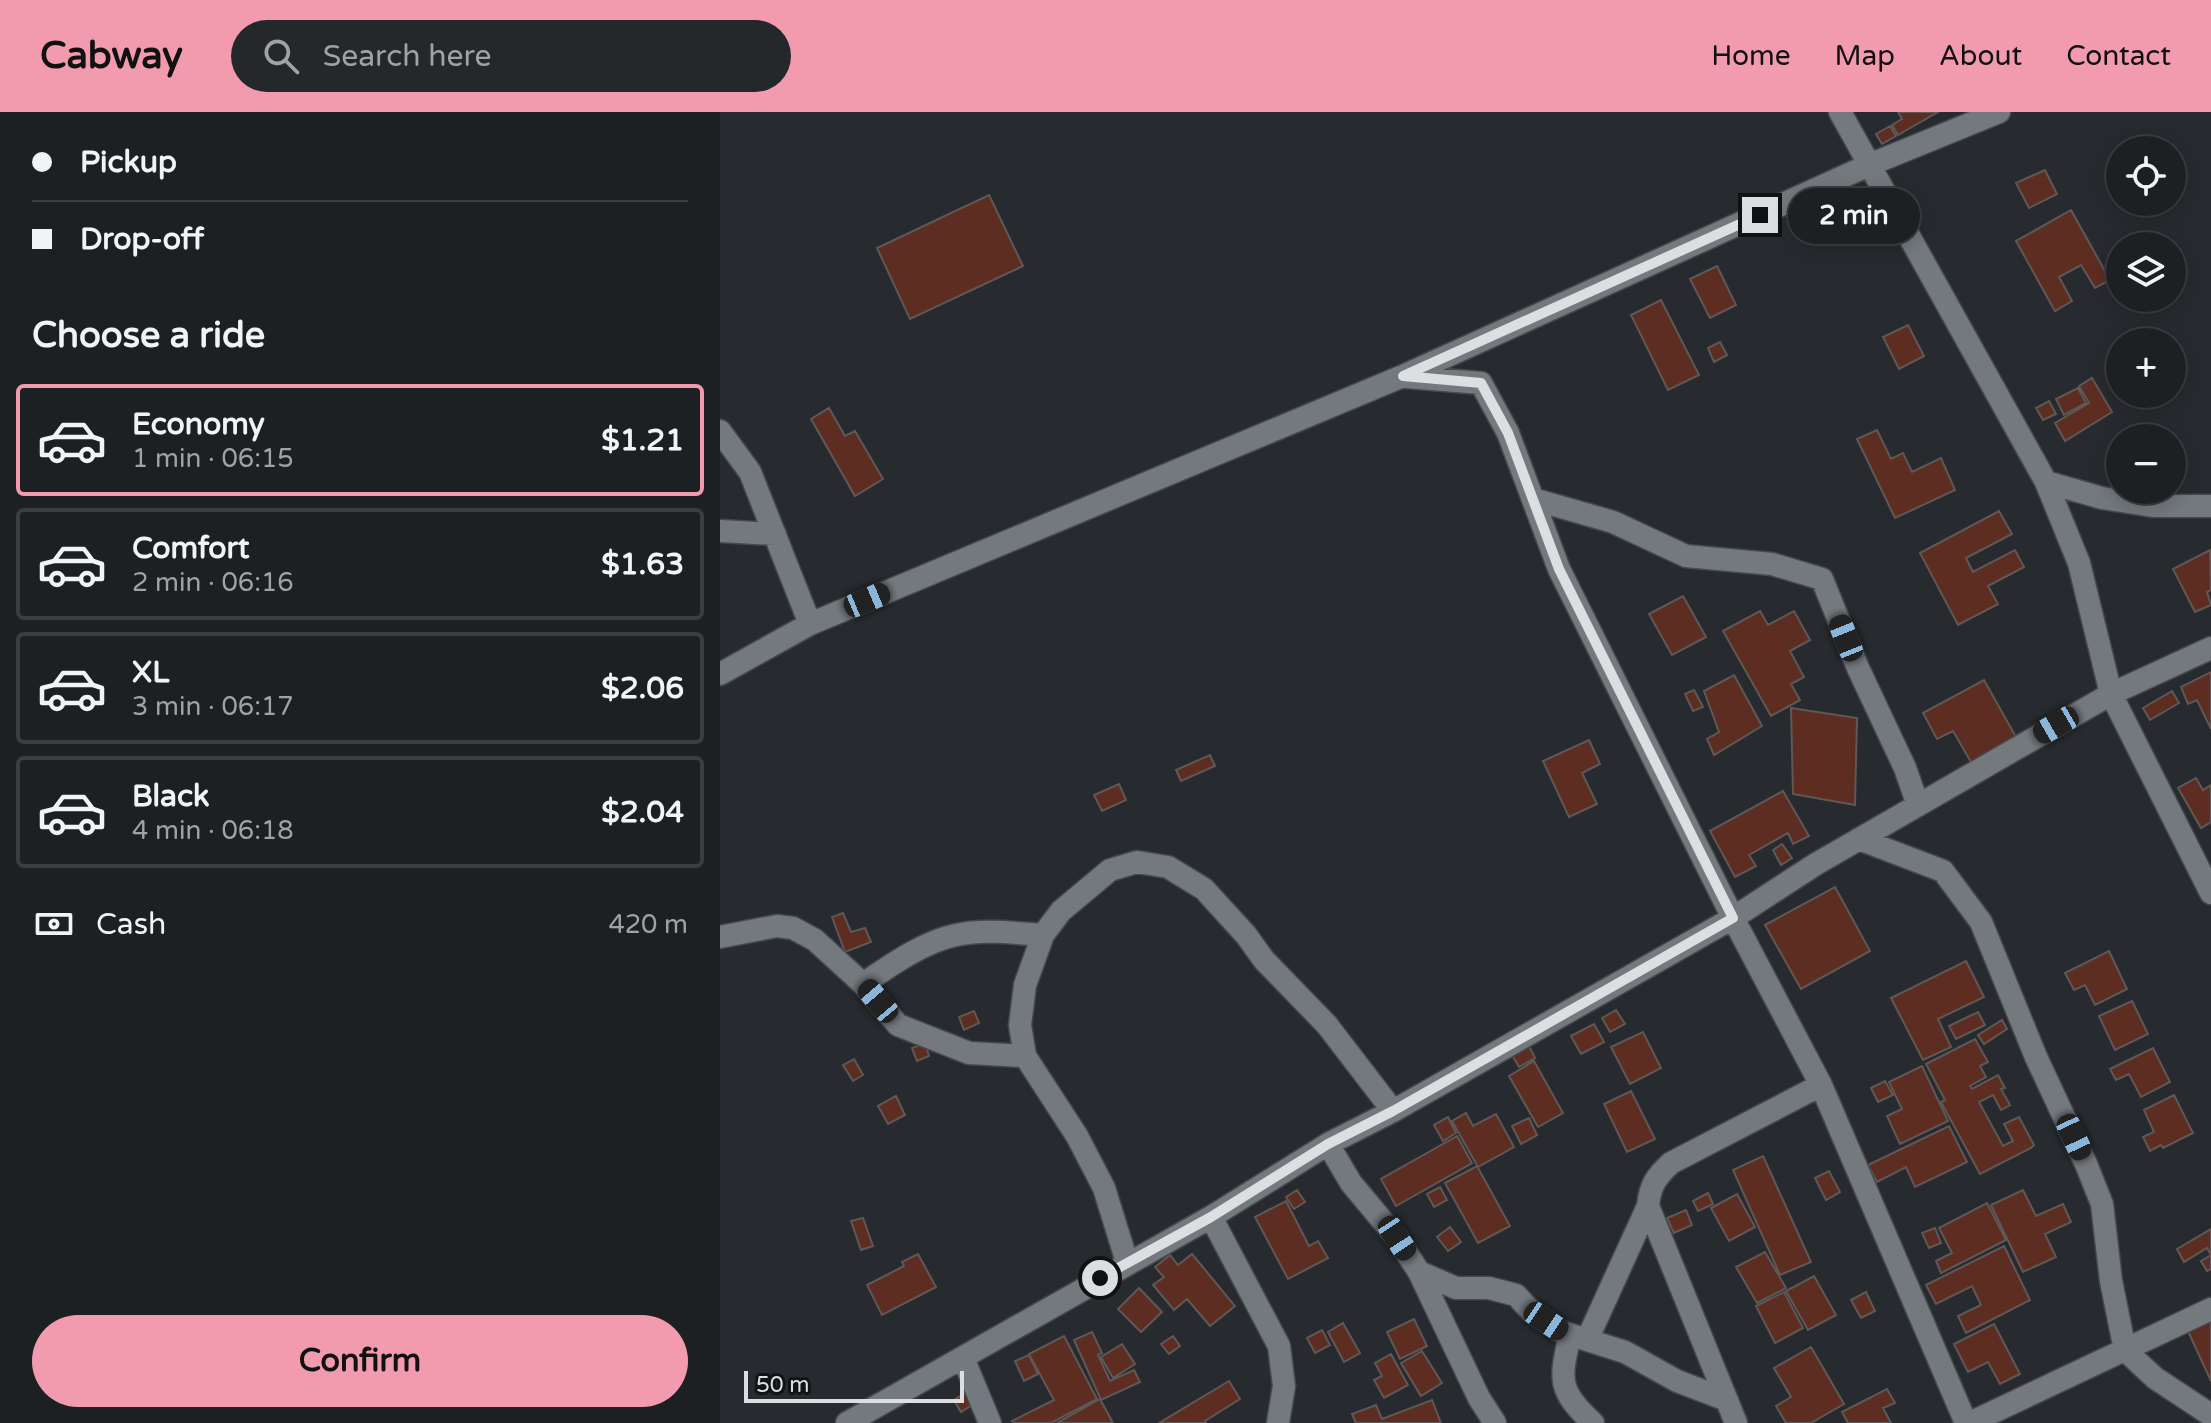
<!DOCTYPE html>
<html lang="en">
<head>
<meta charset="utf-8">
<style>
  body { margin:0; font-family:"Varela Round",sans-serif; background:#25282b; color:#f1f3f6; height:100vh; display:flex; flex-direction:column; font-size:30px; white-space:nowrap }
  * { box-sizing:border-box; margin:0 }
  p { font-size:26px; color:#a0a3a6 }
  .icon { flex:none; width:44px; height:44px; fill:none; stroke:currentColor; stroke-width:2; stroke-linecap:round; stroke-linejoin:round }
  .map { position:relative; flex:1; overflow:hidden }
  .panel { display:flex; flex-direction:column; background:#1d2023; width:720px }
  .panel>* { flex:none }
  .hud { display:grid; align-content:center; height:176px; padding:0 32px; background:#1d2023 }
  .tools { position:absolute; left:1386px; top:24px; display:grid; gap:16px }
  .tools a { display:grid; place-items:center; width:80px; height:80px; border-radius:50%; background:#1d2023; box-shadow:0 4px 20px #0003,0 0 0 2px #3b3e41; font-size:40px }
  .scale { position:absolute; left:24px; bottom:20px; width:220px; box-sizing:border-box; padding-left:8px; border:4px solid #dcdfe1; border-top:0; font-size:22px; line-height:28px; white-space:nowrap; color:#dcdfe1; -webkit-text-stroke:6px #121315; paint-order:stroke }
  .end { position:absolute; width:36px; height:36px; margin:-18px; border:10px solid #dcdfe1; background:#111; box-shadow:0 0 0 4px #111 }
  .from { border-radius:50% }
  .bubble { position:absolute; height:56px; border-radius:28px; background:#1d2023; box-shadow:0 4px 20px #0003,0 0 0 2px #3b3e41; font-size:26px; font-weight:800; line-height:56px; text-align:center }
  .car { position:absolute; width:24px; height:48px; margin:-24px -12px; border-radius:10px; box-shadow:0 0 6px 2px #0007; background:linear-gradient(#222 24%,#8ab4d8 0 40%,#222 0 76%,#8ab4d8 0 86%,#222 0) }
  .hud b { display:flex; align-items:center; gap:28px; height:76px; font-size:30px }
  .hud b+b { border-top:2px solid #3b3e41 }
  .hud i { width:20px; height:20px; background:#f1f3f6 }
  ul { padding:0; list-style:none }
  li { display:flex; align-items:center; gap:24px; height:112px; margin:0 16px 12px; padding:0 16px; border:4px solid #3b3e41; border-radius:8px }
  li div { flex:1 }
  li b { display:block; font-size:30px }
  li em { font-style:normal; font-weight:800 }
  li.selected { border-color:#f29aae }
  li>.icon { width:72px; height:72px; stroke-width:1.5 }
  h2 { padding:0 32px; font-size:36px; line-height:96px }
  .pay { display:flex; align-items:center; gap:20px; height:88px; padding:0 32px; font-size:30px }
  .pay p { margin-inline-start:auto }
  .primary-button { display:flex; gap:16px; margin-top:auto; padding:16px 32px }
  .primary-button a { flex:1; height:92px; border-radius:48px; background:#f29aae; color:#111; font-size:32px; font-weight:800; line-height:92px; text-align:center }
  header { display:flex; align-items:center; gap:48px; box-sizing:border-box; height:112px; padding:0 40px; background:#f29aae; color:#111 }
  header strong { font-size:38px }
  nav { display:flex; gap:44px; margin-inline-start:auto; font-size:28px }
  .search { width:560px; height:72px; background:#25282b; display:flex; align-items:center; gap:20px; box-sizing:border-box; padding:0 28px; border-radius:44px; color:#a0a3a6; font-size:30px }
  main { display:flex; flex:1; min-height:0 }
  .map>svg:first-child { display:block }
</style>
</head>
<body>
<header>
<strong>Cabway</strong>
<div class="search"><svg class="icon" aria-label="search" viewBox="0 0 24 24"><circle cx="10" cy="10" r="6"/><path d="M15 15l6 6"/></svg>Search here</div>
<nav><a>Home</a><a>Map</a><a>About</a><a>Contact</a></nav>
</header>
<main>
<section class="panel">
<div class="hud">
<b><i class="from"></i>Pickup</b>
<b><i></i>Drop-off</b>
</div>
<h2>Choose a ride</h2>
<ul>
<li class="selected"><svg class="icon" aria-label="car" viewBox="0 0 24 24"><path d="M5 17H2v-5l4-1 3-4h7l3 4 3 1v5h-3M9 17h6M6 11h13"/><circle cx="7" cy="17" r="2"/><circle cx="17" cy="17" r="2"/></svg><div><b>Economy</b><p>1 min · 06:15</p></div><em>$1.21</em></li>
<li><svg class="icon" aria-label="car" viewBox="0 0 24 24"><path d="M5 17H2v-5l4-1 3-4h7l3 4 3 1v5h-3M9 17h6M6 11h13"/><circle cx="7" cy="17" r="2"/><circle cx="17" cy="17" r="2"/></svg><div><b>Comfort</b><p>2 min · 06:16</p></div><em>$1.63</em></li>
<li><svg class="icon" aria-label="car" viewBox="0 0 24 24"><path d="M5 17H2v-5l4-1 3-4h7l3 4 3 1v5h-3M9 17h6M6 11h13"/><circle cx="7" cy="17" r="2"/><circle cx="17" cy="17" r="2"/></svg><div><b>XL</b><p>3 min · 06:17</p></div><em>$2.06</em></li>
<li><svg class="icon" aria-label="car" viewBox="0 0 24 24"><path d="M5 17H2v-5l4-1 3-4h7l3 4 3 1v5h-3M9 17h6M6 11h13"/><circle cx="7" cy="17" r="2"/><circle cx="17" cy="17" r="2"/></svg><div><b>Black</b><p>4 min · 06:18</p></div><em>$2.04</em></li>
</ul>
<div class="pay"><svg class="icon" aria-label="cash" viewBox="0 0 24 24"><path d="M3 7h18v10H3z"/><circle cx="12" cy="12" r="2"/></svg>Cash<p>420 m</p></div>
<div class="primary-button"><a>Confirm</a></div>
</section>
<div class="map">
<svg width="1491" height="1311" viewBox="0 0 1491 1311">
  <rect width="100%" height="100%" fill="#272b2f"/>
  <!-- building -->
  <path fill="#5e2d21" stroke="#5f5856" stroke-width="2" d="M1178 0H1218L1178 23 1172 13 1182 7Z
    M1170 14 1176 24 1162 32 1156 22Z
    M1325 58 1337 82 1309 96 1296 71Z
    M269 83 303 154 190 207 157 136Z
    M1351 98 1390 168 1375 176 1361 153 1339 165 1352 189 1335 199 1296 129Z
    M997 154 1016 193 990 206 970 167Z
    M941 188 979 263 948 278 911 203Z
    M1188 213 1204 244 1179 257 1163 225Z
    M1000 230 1007 243 994 250 988 236Z
    M1372 266 1392 300 1345 329 1335 311 1369 291 1359 274Z
    M1358 276 1366 291 1344 303 1336 287Z
    M1329 289 1336 302 1323 308 1316 296Z
    M109 296 125 324 135 319 163 367 135 384 91 307Z
    M1157 318 1171 347 1183 341 1192 360 1221 346 1235 378 1175 406 1137 327Z
    M1279 399 1292 422 1246 446 1253 460 1295 438 1304 455 1268 474 1278 492 1238 513 1200 441Z
    M1490 438 1491 478 1487 480 1491 493 1475 500 1453 457Z
    M963 484 986 525 952 543 929 502Z
    M1040 499 1048 513 1074 499 1090 528 1070 539 1084 565 1071 572 1080 588 1051 604 1003 519Z
    M1491 560V617L1477 588 1468 592 1461 575Z
    M1014 563 1042 614 994 643 987 627 999 620 984 579Z
    M1264 568 1296 625 1251 650 1233 619 1217 627 1203 601Z
    M974 578 983 595 973 599 965 582Z
    M1452 579 1459 591 1430 608 1423 596Z
    M1071 596 1137 606 1135 693 1073 682Z
    M869 628 880 652 862 661 877 692 849 705 823 649Z
    M490 643 495 654 461 669 456 658Z
    M1476 666 1483 678 1491 673V710L1481 716 1458 676Z
    M399 672 406 688 382 699 374 683Z
    M1063 679 1089 724 1073 732 1068 721 1029 743 1036 754 1015 765 990 719Z
    M1062 732 1072 746 1061 753 1053 738Z
    M1115 775 1150 839 1081 877 1045 813Z
    M123 801 131 820 145 816 151 830 125 840 112 805Z
    M1389 839 1407 877 1375 893 1365 873 1354 878 1345 861Z
    M1246 849 1264 885 1218 907 1231 935 1203 948 1171 886Z
    M1412 889 1428 922 1395 938 1379 904Z
    M896 898 905 912 890 920 882 906Z
    M254 899 259 911 244 918 239 905Z
    M1258 900 1265 913 1236 927 1229 914Z
    M1282 908 1287 917 1264 932 1258 923Z
    M874 912 884 930 861 942 851 924Z
    M923 920 941 956 910 972 891 935Z
    M1255 927 1268 950 1260 954 1266 965 1250 974 1252 977 1278 963 1285 976 1281 977 1290 993 1281 998 1273 983 1259 990 1283 1034 1293 1029 1284 1012 1299 1005 1314 1033 1311 1036 1260 1062 1221 990 1225 988 1206 952Z
    M205 931 209 944 197 949 192 936Z
    M809 934 815 946 799 955 792 943Z
    M1433 936 1450 970 1421 985 1409 962 1396 968 1390 957Z
    M134 947 143 963 133 969 123 953Z
    M814 949 843 1001 818 1015 789 964Z
    M1202 954 1228 1009 1180 1032 1167 1004 1182 997 1169 970Z
    M1165 969 1173 983 1158 990 1151 976Z
    M911 979 935 1027 907 1040 884 992Z
    M1454 983 1473 1021 1443 1036 1441 1033 1430 1039 1423 1025 1434 1020 1424 998Z
    M176 984 185 1003 168 1012 158 994Z
    M746 1001 753 1014 776 1002 794 1035 758 1055 732 1009Z
    M728 1005 736 1021 723 1029 714 1013Z
    M809 1006 817 1023 801 1032 792 1014Z
    M1229 1014 1247 1050 1195 1075 1186 1055 1157 1070 1148 1053Z
    M737 1024 752 1051 676 1094 661 1067Z
    M1043 1044 1091 1150 1060 1163 1013 1058Z
    M757 1054 790 1114 758 1131 725 1071Z
    M1109 1059 1120 1080 1106 1088 1095 1066Z
    M720 1075 727 1088 714 1095 707 1082Z
    M577 1078 585 1090 574 1097 566 1085Z
    M1303 1078 1316 1104 1343 1092 1351 1110 1325 1122 1336 1145 1303 1160 1271 1093Z
    M988 1081 993 1092 978 1099 973 1089Z
    M1017 1082 1035 1115 1009 1129 991 1096Z
    M566 1089 589 1134 598 1129 608 1146 568 1167 535 1105Z
    M1267 1091 1286 1128 1221 1161 1216 1149 1232 1141 1219 1116Z
    M966 1098 972 1113 954 1121 947 1106Z
    M143 1106 153 1134 141 1138 131 1109Z
    M730 1115 741 1130 728 1139 717 1125Z
    M1215 1116 1221 1131 1209 1136 1202 1121Z
    M1491 1117V1157L1487 1159 1481 1149 1491 1143 1487 1136 1464 1150 1457 1137Z
    M1284 1134 1310 1188 1246 1221 1238 1204 1261 1193 1252 1174 1216 1192 1206 1173Z
    M1045 1140 1066 1176 1037 1191 1016 1155Z
    M198 1142 216 1175 162 1203 147 1173 184 1154 182 1150Z
    M472 1142 515 1194 490 1214 467 1187 454 1198 433 1173 444 1165 435 1155 450 1143 458 1153Z
    M1094 1164 1116 1203 1088 1218 1066 1179Z
    M419 1176 442 1200 421 1220 398 1197Z
    M1064 1180 1083 1216 1055 1231 1036 1194Z
    M1146 1180 1155 1199 1141 1206 1131 1188Z
    M1491 1206V1269L1467 1217Z
    M694 1207 707 1234 680 1247 667 1220Z
    M623 1211 640 1241 624 1250 608 1220Z
    M1274 1212 1300 1262 1280 1272 1268 1250 1248 1260 1234 1232Z
    M602 1218 610 1233 595 1241 587 1226Z
    M372 1220 382 1241 378 1243 390 1269 414 1258 420 1270 381 1288 354 1228Z
    M344 1224 377 1287 331 1311H293L292 1309 334 1288 309 1242Z
    M453 1224 460 1234 449 1242 441 1232Z
    M402 1232 415 1252 393 1266 381 1245Z
    M1091 1235 1124 1292 1091 1311H1066L1056 1294 1071 1285 1054 1256Z
    M702 1239 722 1271 701 1284 681 1251Z
    M671 1242 688 1273 664 1286 654 1268 662 1264 655 1251Z
    M309 1243 318 1262 304 1269 295 1249Z
    M509 1269 520 1287 485 1309 486 1311H439Z
    M1167 1277 1175 1291 1163 1296 1171 1311H1128L1122 1300Z
    M245 1281 252 1293 241 1300 234 1288Z
    M380 1287 393 1311H337Z
    M712 1288 721 1311H636L632 1302 656 1293 662 1307Z"/>
  <g fill="none" stroke-linecap="round" stroke-linejoin="round">
    <!-- minor casing -->
    <g stroke="#45494c" stroke-width="25">
      <path id="minor" d="M1120 0 1326 370 1359 451 1391 582 1491 781
        M687 265 761 271 788 321 839 457 1013 806 1096 752 1391 582 1491 536
        M0 319 30 360 90 512
        M1326 370 1382 386 1433 394H1491
        M813 387 893 410 966 444 1052 452 1102 467 1138 556 1185 656 1198 693
        M0 419 55 422
        M0 562 90 512 683 264 1149 53 1279 0
        M1139 727 1223 759 1261 810 1316 945 1366 1052 1382 1092 1391 1169 1405 1238 1435 1266 1491 1303
        M0 825 57 814 73 816 95 828 143 872 178 913 249 941 305 944
        M143 872C171 853 203 830 236 823 264 817 295 821 323 823
        M608 1032 631 1071 677 1126 699 1160 736 1176H769L796 1183 811 1199 842 1220 905 1240 957 1269 1007 1288
        M928 1094 1016 1311
        M491 1105 559 1234 564 1274 558 1311
        M407 1150 384 1076 357 1024 305 944 300 913 305 873 323 823 341 799 390 758 417 750 448 755 484 777 526 823 544 848 607 913 673 999
        M699 1160 759 1286 775 1311
        M850 1223C840 1267 837 1278 873 1311
        M867 1228 928 1094C930 1073 936 1065 951 1051L1101 973
        M243 1246 270 1311
        M127 1311 491 1105 608 1032 673 999 1013 806 1101 973 1246 1311
        M1250 1311 1491 1197"/>
    </g>
    <!-- minor -->
    <use href="#minor" stroke="#74797e" stroke-width="22"/>
  </g>
  <g fill="none" stroke-linecap="round" stroke-linejoin="round">
    <!-- route -->
    <path stroke="#dcdfe1" stroke-width="10" d="M380 1166 491 1105 608 1032 673 999 1013 806 839 457 788 321 761 271 683 264 1040 103"/>
  </g>
</svg>
<div class="tools">
<a><svg class="icon" aria-label="locate" viewBox="0 0 24 24"><circle cx="12" cy="12" r="6"/><path d="M12 2v4M12 18v4M2 12h4M18 12h4"/></svg></a>
<a><svg class="icon" aria-label="layers" viewBox="0 0 24 24"><path d="M12 4l9 5-9 5-9-5zM3 14l9 5 9-5"/></svg></a>
<a>+</a>
<a>−</a>
</div>
<div class="scale">50 m</div>
<i class="end from" style="left:380px;top:1166px"></i>
<i class="end" style="left:1040px;top:103px"></i>
<div class="bubble" style="left:1068px;top:76px;width:132px">2 min</div>
<i class="car" style="left:147px;top:488px;rotate:67deg"></i>
<i class="car" style="left:1126px;top:526px;rotate:338deg"></i>
<i class="car" style="left:1336px;top:613px;rotate:240deg"></i>
<i class="car" style="left:158px;top:889px;rotate:320deg"></i>
<i class="car" style="left:1354px;top:1025px;rotate:155deg"></i>
<i class="car" style="left:677px;top:1126px;rotate:147deg"></i>
<i class="car" style="left:826px;top:1209px;rotate:124deg"></i>
</div>
</main>
</body>
</html>
